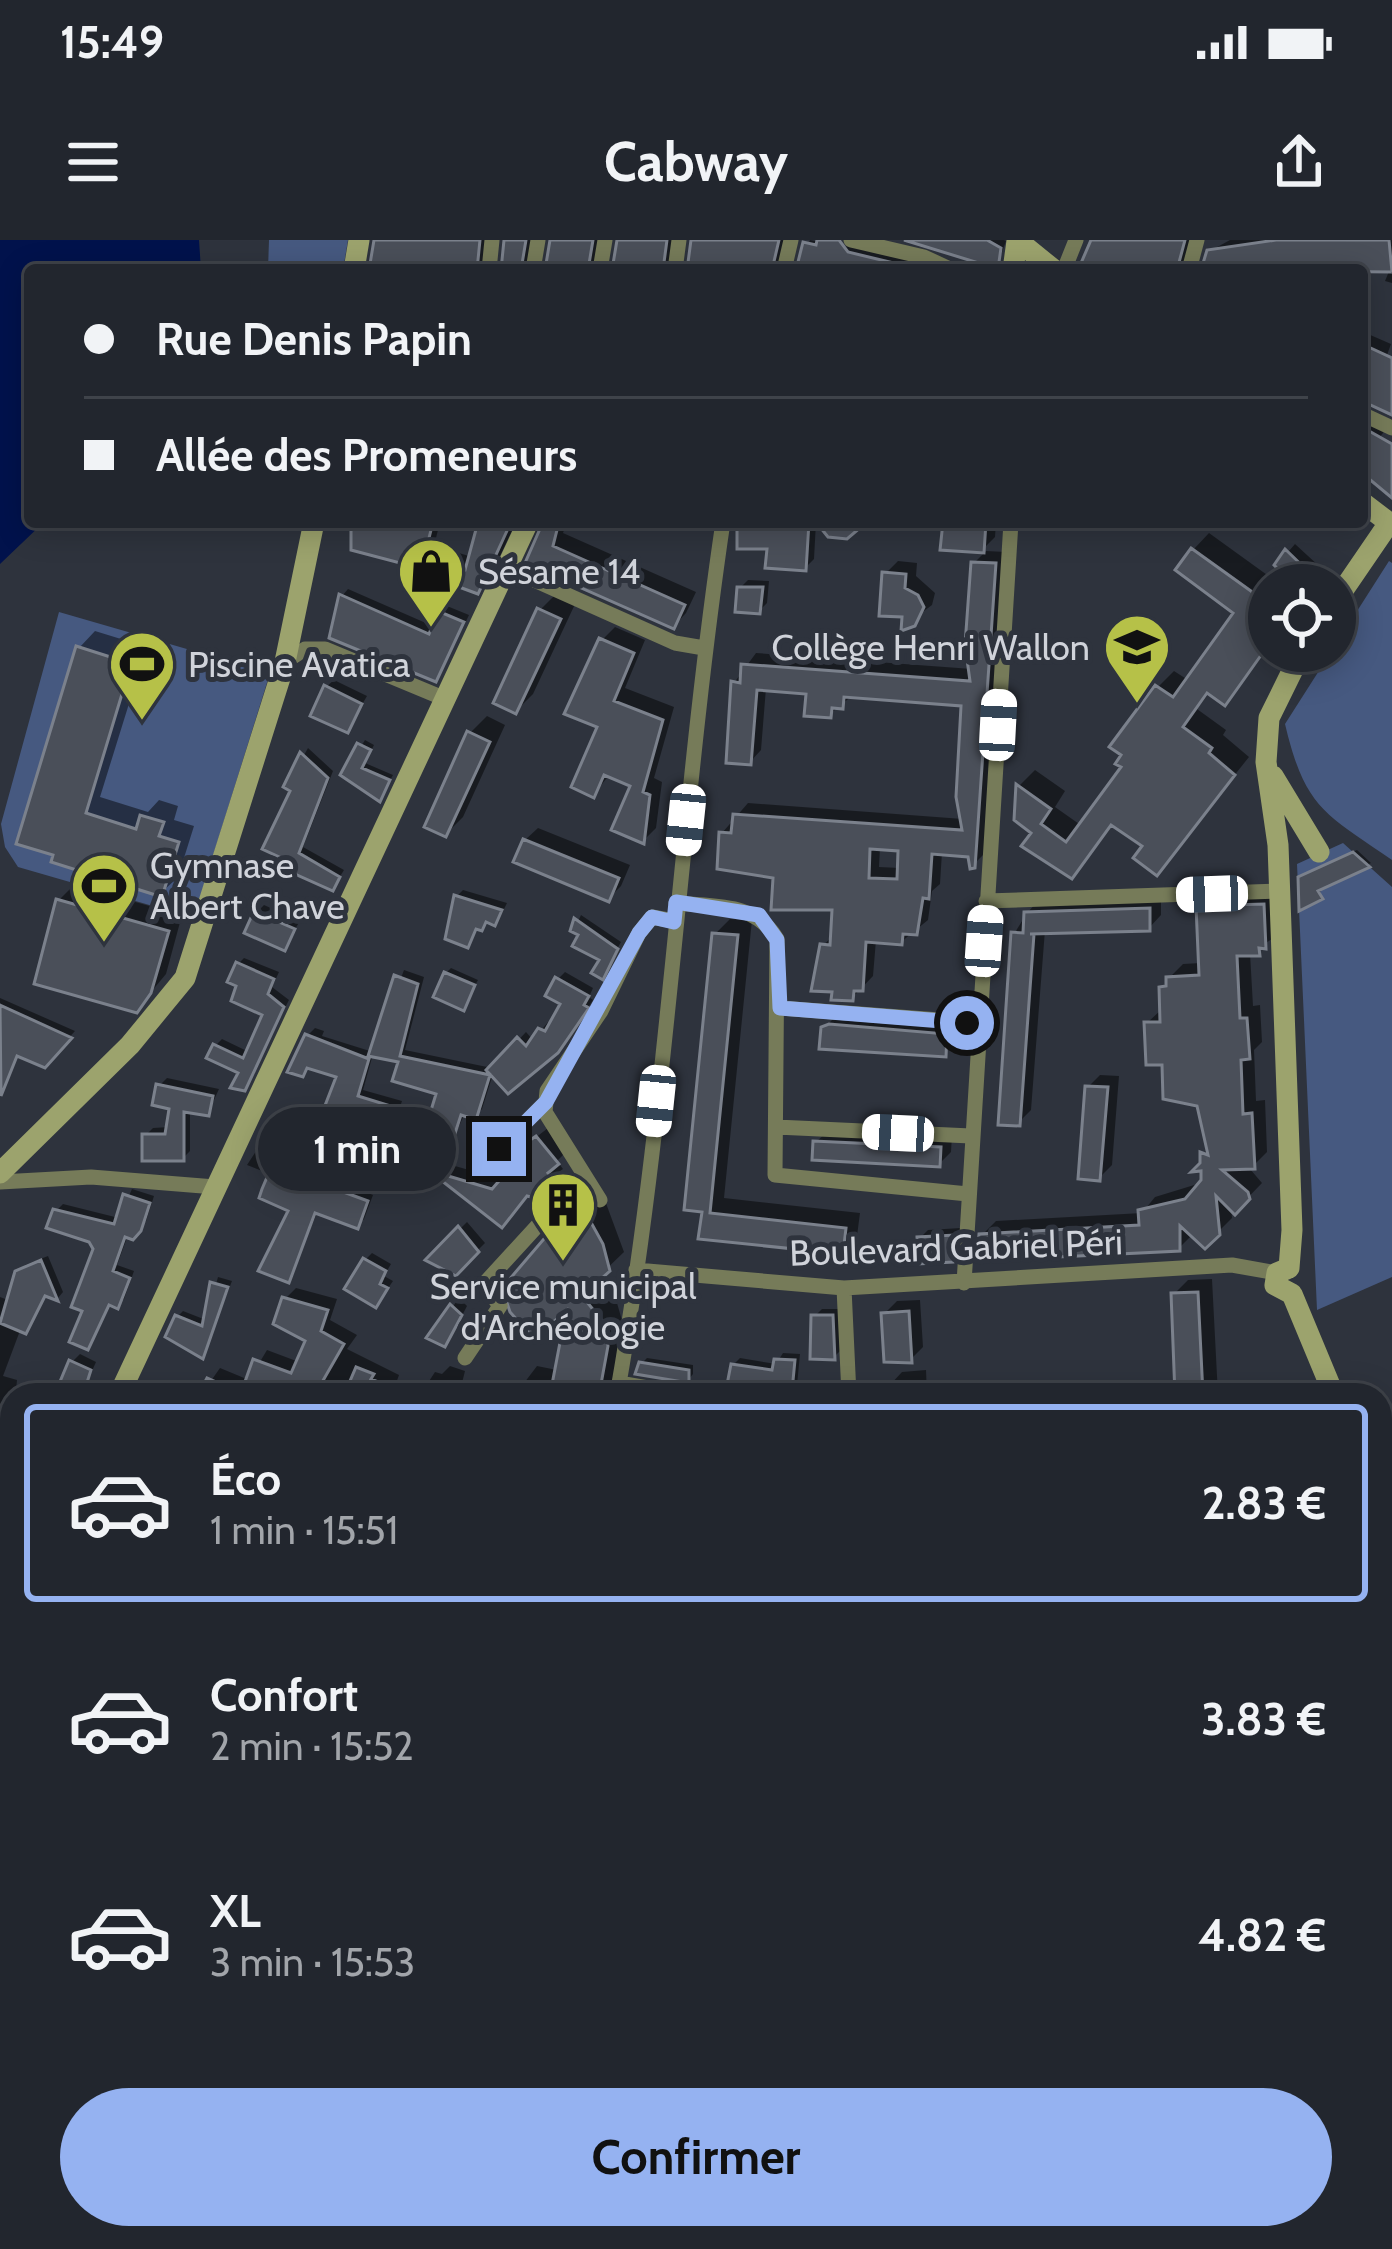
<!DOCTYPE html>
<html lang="fr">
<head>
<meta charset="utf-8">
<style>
  body { margin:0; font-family:Cabin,sans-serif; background:#2e323a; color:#f1f3f6; height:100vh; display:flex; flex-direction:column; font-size:45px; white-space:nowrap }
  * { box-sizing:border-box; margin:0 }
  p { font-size:39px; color:#a2a5aa }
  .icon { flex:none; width:66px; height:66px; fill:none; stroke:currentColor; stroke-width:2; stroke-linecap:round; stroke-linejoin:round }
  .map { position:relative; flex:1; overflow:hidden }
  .side { position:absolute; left:0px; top:1143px; width:1392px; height:867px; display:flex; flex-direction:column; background:#22262e; border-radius:36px 36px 0 0; box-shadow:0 6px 30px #0003,0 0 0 3px #3f434a }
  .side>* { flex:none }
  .banner { position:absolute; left:24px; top:24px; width:1344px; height:264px; border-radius:12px; box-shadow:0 6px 30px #0003,0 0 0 3px #3f434a; display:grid; align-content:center; height:264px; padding:0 60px; background:#22262e }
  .tools { position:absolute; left:1248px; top:324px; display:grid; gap:24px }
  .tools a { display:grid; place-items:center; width:108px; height:108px; border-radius:50%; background:#22262e; box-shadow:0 6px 30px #0003,0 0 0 3px #3f434a; font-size:60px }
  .end { position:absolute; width:54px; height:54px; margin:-27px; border:15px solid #95b2f1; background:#111; box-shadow:0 0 0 6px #111 }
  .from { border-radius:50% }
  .bubble { position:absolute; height:84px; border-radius:42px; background:#22262e; box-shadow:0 6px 30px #0003,0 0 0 3px #3f434a; font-size:39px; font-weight:700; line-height:84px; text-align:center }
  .car { position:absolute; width:36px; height:72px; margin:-36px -18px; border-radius:15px; box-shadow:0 0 9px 3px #0007; background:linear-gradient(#fff 24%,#345 0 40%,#fff 0 76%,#345 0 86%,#fff 0) }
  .banner b { display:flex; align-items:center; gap:42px; height:114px; font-size:45px }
  .banner b+b { border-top:3px solid #3f434a }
  .banner i { width:30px; height:30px; background:#f1f3f6 }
  ul { padding:21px 0 0; list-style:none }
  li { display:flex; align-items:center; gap:36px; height:198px; margin:0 24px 18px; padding:0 36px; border:6px solid transparent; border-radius:12px }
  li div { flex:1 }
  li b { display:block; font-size:45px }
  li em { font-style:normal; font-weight:700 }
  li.selected { border-color:#95b2f1 }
  li>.icon { width:108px; height:108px; stroke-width:1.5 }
  .cta { display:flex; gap:24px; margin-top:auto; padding:24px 60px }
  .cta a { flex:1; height:138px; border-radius:72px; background:#95b2f1; color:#111; font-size:48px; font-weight:700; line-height:138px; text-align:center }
  .status { display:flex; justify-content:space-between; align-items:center; height:84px; padding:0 60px; background:#22262e; direction:ltr }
  .status svg { height:33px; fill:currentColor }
  header { display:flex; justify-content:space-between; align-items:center; height:156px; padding:0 60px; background:#22262e; font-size:54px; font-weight:700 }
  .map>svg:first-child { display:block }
</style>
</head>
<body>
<div class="status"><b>15:49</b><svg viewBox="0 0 49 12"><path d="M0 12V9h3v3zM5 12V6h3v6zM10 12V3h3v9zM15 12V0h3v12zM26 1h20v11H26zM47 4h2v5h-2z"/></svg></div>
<header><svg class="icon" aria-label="menu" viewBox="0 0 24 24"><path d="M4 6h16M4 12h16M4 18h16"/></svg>Cabway<svg class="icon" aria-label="share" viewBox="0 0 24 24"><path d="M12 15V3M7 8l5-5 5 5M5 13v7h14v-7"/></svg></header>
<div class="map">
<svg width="1392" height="2009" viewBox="0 0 1392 2009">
  <rect width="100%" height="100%" fill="#2e333d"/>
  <!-- green -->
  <path fill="#465980" d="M269 0H348L343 30H268Z
    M1389 321 1392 323V620C1324 573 1305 568 1285 484Z
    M59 372 270 433 199 661 177 673 18 627 5 607 1 584Z
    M1343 603 1392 647V1037L1317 1070 1297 624Z
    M12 1443V1635L0 1631V1468Z"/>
  <!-- water -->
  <path fill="#01124c" d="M0 0H199L201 30H30V282H44L0 324Z"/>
  <!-- shadow -->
  <path fill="#0007" fill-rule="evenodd" d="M375 0H487L491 30H371Z
    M507 0H533L531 30H503Z
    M553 0H600L598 30H548Z
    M620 0H674V30H615Z
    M694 0H785L782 30H690Z
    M810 0 929 21 941 30H798Z
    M917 0H1004L1006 1 997 26Z
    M1095 0H1193L1186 30H1085Z
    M1230 0H1392V43L1385 41 1390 29 1210 11Z
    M1368 94 1391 104 1387 115 1392 118V171L1362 157V100Z
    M1362 175 1391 183 1362 219Z
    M350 282H440L435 302 423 315 407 311 399 320 353 307Z
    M481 282H516L490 337 477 350 447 326 459 313 472 317Z
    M546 282H567L563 293 696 352 686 373 674 386 529 321Z
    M743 282H816L814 319 805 328Z
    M946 282H996L995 297 982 310Z
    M1272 282H1294L1286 291Z
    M1209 293 1281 345H1269V406L1224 462 1210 452 1197 469 1226 490 1223 495 1249 517 1157 632 1146 605 1114 583 1072 635 1017 579 1019 546 1035 530 1065 551 1055 567 1082 586 1125 527 1158 447 1174 431 1188 440 1238 372 1193 310Z
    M1295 304 1320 327 1303 345H1294L1277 325Z
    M986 311 1007 312 985 613 973 625 970 614 942 612 940 644 932 651 928 680 901 702 876 700 873 736 852 758 815 748 823 706 833 695 835 667 776 635 722 593 748 563 963 579 964 463 853 455 830 474 809 451 766 448 761 510 750 522 734 443 756 413 972 429 974 323ZM880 607 901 608 900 628 879 627Z
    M898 321 917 323 916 336 935 353 932 365 904 386 905 375 885 334Z
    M748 340 769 341 767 363 759 371 740 348Z
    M348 349 435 387 447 366 469 375 442 432 436 439 342 356Z
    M557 353 576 362 533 454 516 471 540 370Z
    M615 387 645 400 625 448 674 467 654 538 662 542 656 588 643 601 634 544 610 534 594 554 602 400Z
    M95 391 160 411 152 439 132 454 100 557 148 572 159 560 178 566 174 580 194 586 178 637 161 653 54 620 79 408Z
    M334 440 367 456 347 490 326 447Z
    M487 476 505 485 463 577 446 594 470 493Z
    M365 500 374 505 365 523 393 535 380 558 344 534Z
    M308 508 333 531 303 607 344 630 333 648 290 628 294 549 287 546Z
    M538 588 630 625 621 646 609 658 525 600Z
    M1357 610 1371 623 1320 646 1321 657 1304 635Z
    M74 645 182 675 166 734 136 770 58 661Z
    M463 650 507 663 501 675 479 687 467 704 456 657Z
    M1277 651 1272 699 1250 713 1253 766 1260 765 1262 802 1254 810 1256 861 1265 860 1267 912 1250 929 1262 943 1235 971 1231 967 1232 978 1205 1005 1193 994 1179 1008 982 995 996 981 1142 973 1155 957 1204 942 1203 914 1210 907 1200 864 1165 822 1147 783 1163 768 1162 748 1169 738 1183 724 1201 723 1200 667 1214 653Z
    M1161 657V675L1149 688 1045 690 1031 870 1018 883 1014 694 1027 673 1039 660Z
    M264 665 300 681 284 707 257 672Z
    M581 675 621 702 602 736 603 718 574 690Z
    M730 679 752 680 724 958 860 973 857 996 842 1011 701 997 715 694Z
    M244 718 279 732 272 747 289 760 244 848 242 832 215 806 222 799 249 812 266 773 240 744 238 724Z
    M451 728 478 740 463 767 446 733Z
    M404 730 424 737 405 810 492 828 526 792 533 800 548 782 552 784 565 763 558 739 565 732 593 748 589 757 593 760 564 803 493 834 482 869 475 876 465 873 445 917 406 905 357 901 342 943 373 955 364 979 357 986 318 971 288 1039 292 969 271 937 278 930 301 937 339 835 310 825 302 833 308 795 315 788 324 791 322 796 373 812ZM373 814 402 819 440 852 430 884 398 873 402 861 363 850Z
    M0 758 75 791 45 824 19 814 10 829 0 823Z
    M836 776 958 782 957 801 945 813 824 788Z
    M1100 835 1119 836 1112 925 1099 938 1088 847Z
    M167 838 219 849 208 873 190 870V911L183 918 145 896 153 888 169 887 173 867 159 846Z
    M548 888 567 911 557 921 563 929 528 953 502 984 433 930 441 922 504 940 522 919 517 912Z
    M829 890 952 895 951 912 939 924 816 902Z
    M262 902 277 908 262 931 247 925Z
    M600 947 624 1012 596 1039 617 1063 623 1084 611 1153 515 1155 537 1126 557 1130 570 1062 505 1048Z
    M132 949 154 956 146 981 128 995 117 1025 134 1031 124 1059 117 1066 111 1063 87 1107 86 1069 97 1009 56 971 63 964 119 978Z
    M467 982 485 1003 456 1032 430 1019Z
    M961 988 960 1011 952 1019 920 998 928 990Z
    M372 1013 391 1024 384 1036 393 1041 382 1057 365 1020Z
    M48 1016 63 1052 58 1058 47 1053 32 1084 21 1088 3 1136 17 1140 12 1192 0 1188V1057L8 1060 25 1025Z
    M218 1037 232 1041 203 1115 177 1077 183 1071 206 1080Z
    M1212 1039 1218 1155H1178L1174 1054 1188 1040Z
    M296 1048 337 1059 330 1080 357 1095 347 1109 399 1135 392 1155H311L265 1136 256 1155H201L220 1128 249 1140 267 1110 299 1122 309 1099 285 1059Z
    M459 1058 467 1066 452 1095 444 1103 431 1097Z
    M920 1060 923 1107 910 1120 884 1074 897 1061Z
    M822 1069H840L842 1109 834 1117 814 1077Z
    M783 1113 800 1114 797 1145 841 1150V1155H728L733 1125 740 1118 776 1124Z
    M80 1114 96 1122 83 1151 72 1122Z
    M647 1118 693 1125V1134L688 1140 641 1124Z
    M450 1126 465 1131 459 1155H420L435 1132 442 1134Z
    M926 1130 927 1155H888V1147L902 1132Z
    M0 1256 12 1260V1307L7 1312 0 1309Z
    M1380 1425H1389L1387 1477 1380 1485Z
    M12 1778V1847L0 1836V1792Z
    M210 1998H241L242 2009H211Z
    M453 1998H484L488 2009H454Z
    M530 1998H562L563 2009H527Z
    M1172 1998H1305L1297 2009H1178L1170 2004Z
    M1380 1998 1384 2009H1346L1354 2001Z
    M417 2005V2009H390L392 2007Z"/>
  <!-- building -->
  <path fill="#4a4f59" stroke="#7b818c" stroke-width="3" fill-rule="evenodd" d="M374 0H480L477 30H369Z
    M504 0H526L521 30H501Z
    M550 0H593L588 30H545Z
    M617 0H667L663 30H612Z
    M691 0H779L772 30H687Z
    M817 0H839L848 12 923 30H796L803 2 816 5Z
    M904 0H987L1001 8 998 29Z
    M1091 0H1185L1177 30H1078Z
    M1276 0H1389L1392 32 1201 30 1207 10Z
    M1362 104 1392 118V175L1362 161Z
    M1362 187 1392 204V258L1362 233Z
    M351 282H433L424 318 404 313 400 323 351 310Z
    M478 282H511L478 354 440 340 444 324 465 330Z
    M543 282H559L553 306 685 365 674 389 525 323Z
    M737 282H809L806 331 765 328 767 309H737Z
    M816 282H867L847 299 828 297Z
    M943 282H986L984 313 940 310Z
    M1191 308 1269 364 1252 393 1269 404 1225 466 1207 453 1183 487 1212 508 1209 513 1235 535 1157 636 1133 618 1142 606 1111 585 1072 639 1021 606 1031 593 1014 580 1016 544 1051 569 1041 584 1066 602 1121 527 1115 524 1121 515 1109 507 1155 445 1173 457 1233 373 1175 330Z
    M1285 309 1314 337 1307 345H1288L1281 338 1284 335 1274 325Z
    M971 322 996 323 975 628 970 629 968 617 932 614 929 659 923 658 917 695 903 694 902 705 866 702 863 751H854L853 761 831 760 832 752 811 751 820 704 830 705 832 670H771L773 638 717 629 719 592 731 593 733 574 962 590 956 557 961 466 844 457 843 469 832 468 831 478 804 476 806 454 757 450 751 525 726 523 731 441 740 443 741 424 970 441 965 405ZM870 609 898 611 897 639 869 638Z
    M882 332 906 334 905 348 918 355 924 367 915 386 901 391 902 377 879 376Z
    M737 347H763L760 374 735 372Z
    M339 354 429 394 438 371 464 382 436 442 329 398Z
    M537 368 561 379 516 474 493 463Z
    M599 398 634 413 614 461 663 480 643 552 650 555 644 604 611 590 630 546 604 535 594 558 571 547 597 487 564 474Z
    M76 406 145 428 136 459 122 454 86 573 136 589 140 575 164 582 159 596 179 602 162 657 51 622 53 615 16 604Z
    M324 445 362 464 348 493 310 476Z
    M467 491 490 502 446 597 424 587Z
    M357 503 371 510 362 528 390 540 380 562 340 535Z
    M300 512 328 538 299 613 340 637 333 651 286 630 290 622 262 609 290 551 283 547Z
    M523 599 619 638 609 662 513 622Z
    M1353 612 1370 627 1318 651 1323 659 1299 671 1298 637Z
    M454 655 502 670 495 686 486 682 482 691 476 689 468 708 445 699Z
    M56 659 169 691 151 753 137 773 34 744Z
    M1264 664 1266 709 1259 708 1260 716H1237L1240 778H1247L1250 819 1241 820 1243 874 1252 873 1255 929 1222 930 1248 952 1250 959 1235 975 1216 956 1220 995 1205 1009 1180 986V1011L977 1021 979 994 1139 985 1138 970 1185 959 1201 940V931L1191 932 1200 923V912L1208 915 1197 866 1163 859 1162 825H1146L1144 782H1160L1159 747 1166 746V737L1199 735 1196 666Z
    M1150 668V691L1030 694H1034L1020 886 998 885 1011 692 1023 693 1024 672Z
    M254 671 295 689 285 711 244 693Z
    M574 678 618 709 603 740 591 733 599 720 572 706 578 695 570 691Z
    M712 693 738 695 710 973 846 988 843 1014 698 999 702 972 684 970Z
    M236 722 274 739 268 754 284 767 245 851 230 848 238 833 206 818 213 804 243 818 262 775 231 761 236 746 227 742Z
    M444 732 475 745 464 771 433 757Z
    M394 735 418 744 400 816 490 835 476 880 461 875 446 921 405 908 402 913 354 904 338 950 368 961 358 989 315 973 289 1043 258 1031 288 971 259 958 262 949 268 935 291 943 297 938 336 837 307 828 303 837 287 832 305 794 369 819 358 856 397 868 393 879 425 890 436 854 392 841 398 822 368 816Z
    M555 737 589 756 584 765 589 768 558 813 508 854 486 830 517 797 526 806 538 788 545 791 560 764 545 756Z
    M0 765 72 798 45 828 17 816 1 856Z
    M829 784 947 794 946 817 819 809 821 787Z
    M156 844 213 856 209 876 184 872V921H142V894H165L169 869 152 865Z
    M1085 846 1108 847 1100 941 1078 939Z
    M536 896 559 924 548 933 555 941 535 958 527 956 502 988 428 930 492 949 518 919 513 912Z
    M813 901 941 907 940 927 812 920Z
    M123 954 150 963 141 991 133 1000 125 997 113 1031 130 1038 118 1069 109 1065 88 1110 69 1102 82 1071 71 1067 93 1009 89 1002 46 988 53 969 114 984Z
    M578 959 603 1004 610 1031 582 1056 604 1083 608 1106 599 1155H550L566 1071 534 1099 510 1072 502 1048Z
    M458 986 479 1012 456 1036 425 1020Z
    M955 995 953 1022 918 1024 917 997Z
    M363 1018 386 1031 380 1044 388 1048 376 1068 344 1049Z
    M41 1020 58 1061 45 1056 26 1094 0 1083 15 1031Z
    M210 1042 228 1047 203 1119 165 1097 175 1075 202 1086Z
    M1198 1052 1203 1155H1175L1171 1053Z
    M282 1057 328 1070 321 1091 344 1104 317 1151 198 1155 207 1138 241 1153 253 1119 291 1133 305 1101 273 1084Z
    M450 1064 462 1075 445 1107 426 1098Z
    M909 1071 912 1123 884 1122 881 1073Z
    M811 1075H833L835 1120 810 1119Z
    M774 1119 795 1120 792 1151 749 1145 747 1155H725L731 1124 772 1130Z
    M69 1120 91 1130 83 1155 59 1144Z
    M639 1122 689 1130V1143L635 1134Z
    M356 1127 374 1134 371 1139 409 1155H344Z"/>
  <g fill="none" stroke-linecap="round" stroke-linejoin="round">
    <!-- street -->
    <path stroke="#767b59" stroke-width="15" d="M851 0 924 17 952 30
      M489 30 492 0
      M533 30 538 0
      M600 30 605 0
      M675 30 679 0
      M784 30 791 0
      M1064 30 1076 0
      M1189 30 1197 0
      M1362 174 1392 188
      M505 327 675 403 704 408
      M285 422 305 409H325L443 458
      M986 661 1279 651
      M676 663C716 667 755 662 777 699L775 935 968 954
      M780 768 979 783
      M776 887 971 896
      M499 909 546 862
      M0 942 91 937 215 947
      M600 960 545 872 547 851 601 771 639 693 652 677 674 681
      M636 1030 844 1048 1232 1025 1277 1033
      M964 1043 1011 282
      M844 1048 849 1155
      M465 1118 500 1066 484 1044 583 936
      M619 1143 688 1155
      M617 1155C668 867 680 572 723 282
      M250 1998 251 2009
      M575 1998 576 2009
      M105 2009 113 1998"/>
    <!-- secondary -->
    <path stroke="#9ca36d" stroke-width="21" d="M1017 0 1054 30
      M354 30 359 0
      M1013 30 1017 1
      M1362 262 1392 285
      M1335 362 1389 283
      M1273 536 1319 612
      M0 933 130 805 185 738 285 422 314 282
      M1289 1028 1292 990 1278 605 1266 522 1269 478 1302 411
      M1289 1028 1277 1033 1275 1045 1292 1054
      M1292 1054 1334 1155
      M119 1155 528 282
      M1380 1260 1392 1289
      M1392 1377V1568
      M0 1424 12 1396
      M0 1649 12 1653
      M1380 1691 1392 1670
      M1380 1962 1391 2009"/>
    <!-- primary -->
    <path stroke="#b9c27c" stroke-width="24" d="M1380 1639H1392
      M1380 1663H1392
      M18 2009 27 1998
      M53 2009 62 1998"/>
  </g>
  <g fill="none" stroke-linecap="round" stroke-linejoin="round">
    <!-- route -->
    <path stroke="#95b2f1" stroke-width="15" d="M499 909 546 862 639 693 652 677 674 682 676 662 759 675 777 700 780 768 967 783"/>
  </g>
  <!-- icons -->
  <defs>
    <g id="shop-pin" transform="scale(3.45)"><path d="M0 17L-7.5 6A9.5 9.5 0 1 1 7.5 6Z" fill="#b6c148" stroke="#2e333d"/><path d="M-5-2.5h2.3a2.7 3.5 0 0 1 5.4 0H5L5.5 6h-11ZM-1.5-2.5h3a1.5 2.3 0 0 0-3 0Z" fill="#111"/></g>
    <g id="school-pin" transform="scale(3.45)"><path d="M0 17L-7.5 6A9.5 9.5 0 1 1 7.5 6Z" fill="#b6c148" stroke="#2e333d"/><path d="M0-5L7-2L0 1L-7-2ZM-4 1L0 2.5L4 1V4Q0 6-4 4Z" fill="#111"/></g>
    <g id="stadium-pin" transform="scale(3.45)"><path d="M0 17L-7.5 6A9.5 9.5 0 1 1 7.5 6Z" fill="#b6c148" stroke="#2e333d"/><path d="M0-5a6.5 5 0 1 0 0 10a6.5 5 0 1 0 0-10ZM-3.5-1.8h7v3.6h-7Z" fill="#111"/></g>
    <g id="building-pin" transform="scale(3.45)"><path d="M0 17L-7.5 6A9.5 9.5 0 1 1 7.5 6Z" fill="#b6c148" stroke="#2e333d"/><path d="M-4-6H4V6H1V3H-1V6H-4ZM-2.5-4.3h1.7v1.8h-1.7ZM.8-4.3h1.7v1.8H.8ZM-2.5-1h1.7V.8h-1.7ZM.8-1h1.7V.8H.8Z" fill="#111"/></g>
  </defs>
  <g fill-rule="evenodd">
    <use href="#shop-pin" x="431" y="331"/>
    <use href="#school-pin" x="1137" y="407"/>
    <use href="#stadium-pin" x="142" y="424"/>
    <use href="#stadium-pin" x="104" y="646"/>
    <use href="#building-pin" x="563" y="965"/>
  </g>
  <g text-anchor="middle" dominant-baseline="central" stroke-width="10" stroke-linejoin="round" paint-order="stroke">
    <!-- poi labels -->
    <g font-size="36" fill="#d0d3da" stroke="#2e333d" text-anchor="start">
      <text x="478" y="331">Sésame 14</text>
      <text x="1090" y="407" text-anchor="end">Collège Henri Wallon</text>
      <text x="188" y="424">Piscine Avatica</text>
      <text x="150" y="625">Gymnase<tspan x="150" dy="41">Albert Chave</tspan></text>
      <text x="563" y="1046" text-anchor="middle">Service municipal<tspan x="563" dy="41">d'Archéologie</tspan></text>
    </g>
    <!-- street labels -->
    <g font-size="36" fill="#d0d3da" stroke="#2e333d">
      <text transform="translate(956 1007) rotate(-2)">Boulevard Gabriel Péri</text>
    </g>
  </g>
</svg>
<div class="tools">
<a><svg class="icon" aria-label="locate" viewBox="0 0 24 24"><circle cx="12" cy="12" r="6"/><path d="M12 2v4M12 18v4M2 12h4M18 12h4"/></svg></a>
</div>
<i class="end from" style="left:967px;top:783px"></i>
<i class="end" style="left:499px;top:909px"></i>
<div class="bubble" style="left:258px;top:867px;width:198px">1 min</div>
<i class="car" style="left:998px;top:485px;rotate:3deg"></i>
<i class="car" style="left:686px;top:580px;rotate:186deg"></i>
<i class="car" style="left:1212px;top:654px;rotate:268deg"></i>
<i class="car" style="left:984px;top:701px;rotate:4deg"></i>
<i class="car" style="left:656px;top:861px;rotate:186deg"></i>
<i class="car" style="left:898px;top:893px;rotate:273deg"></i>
<div class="banner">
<b><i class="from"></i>Rue Denis Papin</b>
<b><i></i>Allée des Promeneurs</b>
</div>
<section class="side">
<ul>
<li class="selected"><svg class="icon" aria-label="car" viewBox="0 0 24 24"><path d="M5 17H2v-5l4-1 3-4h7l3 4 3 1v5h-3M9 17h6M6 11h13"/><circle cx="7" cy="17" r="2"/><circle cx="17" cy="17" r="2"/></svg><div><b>Éco</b><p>1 min · 15:51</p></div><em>2.83 €</em></li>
<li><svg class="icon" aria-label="car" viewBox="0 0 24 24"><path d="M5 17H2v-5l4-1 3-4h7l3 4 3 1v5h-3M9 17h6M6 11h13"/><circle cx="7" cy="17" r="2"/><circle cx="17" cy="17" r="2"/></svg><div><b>Confort</b><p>2 min · 15:52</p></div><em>3.83 €</em></li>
<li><svg class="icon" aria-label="car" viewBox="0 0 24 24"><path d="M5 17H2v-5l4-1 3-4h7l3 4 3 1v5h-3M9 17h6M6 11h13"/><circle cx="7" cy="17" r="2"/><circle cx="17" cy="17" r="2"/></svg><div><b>XL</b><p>3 min · 15:53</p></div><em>4.82 €</em></li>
</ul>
<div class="cta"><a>Confirmer</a></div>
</section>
</div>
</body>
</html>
